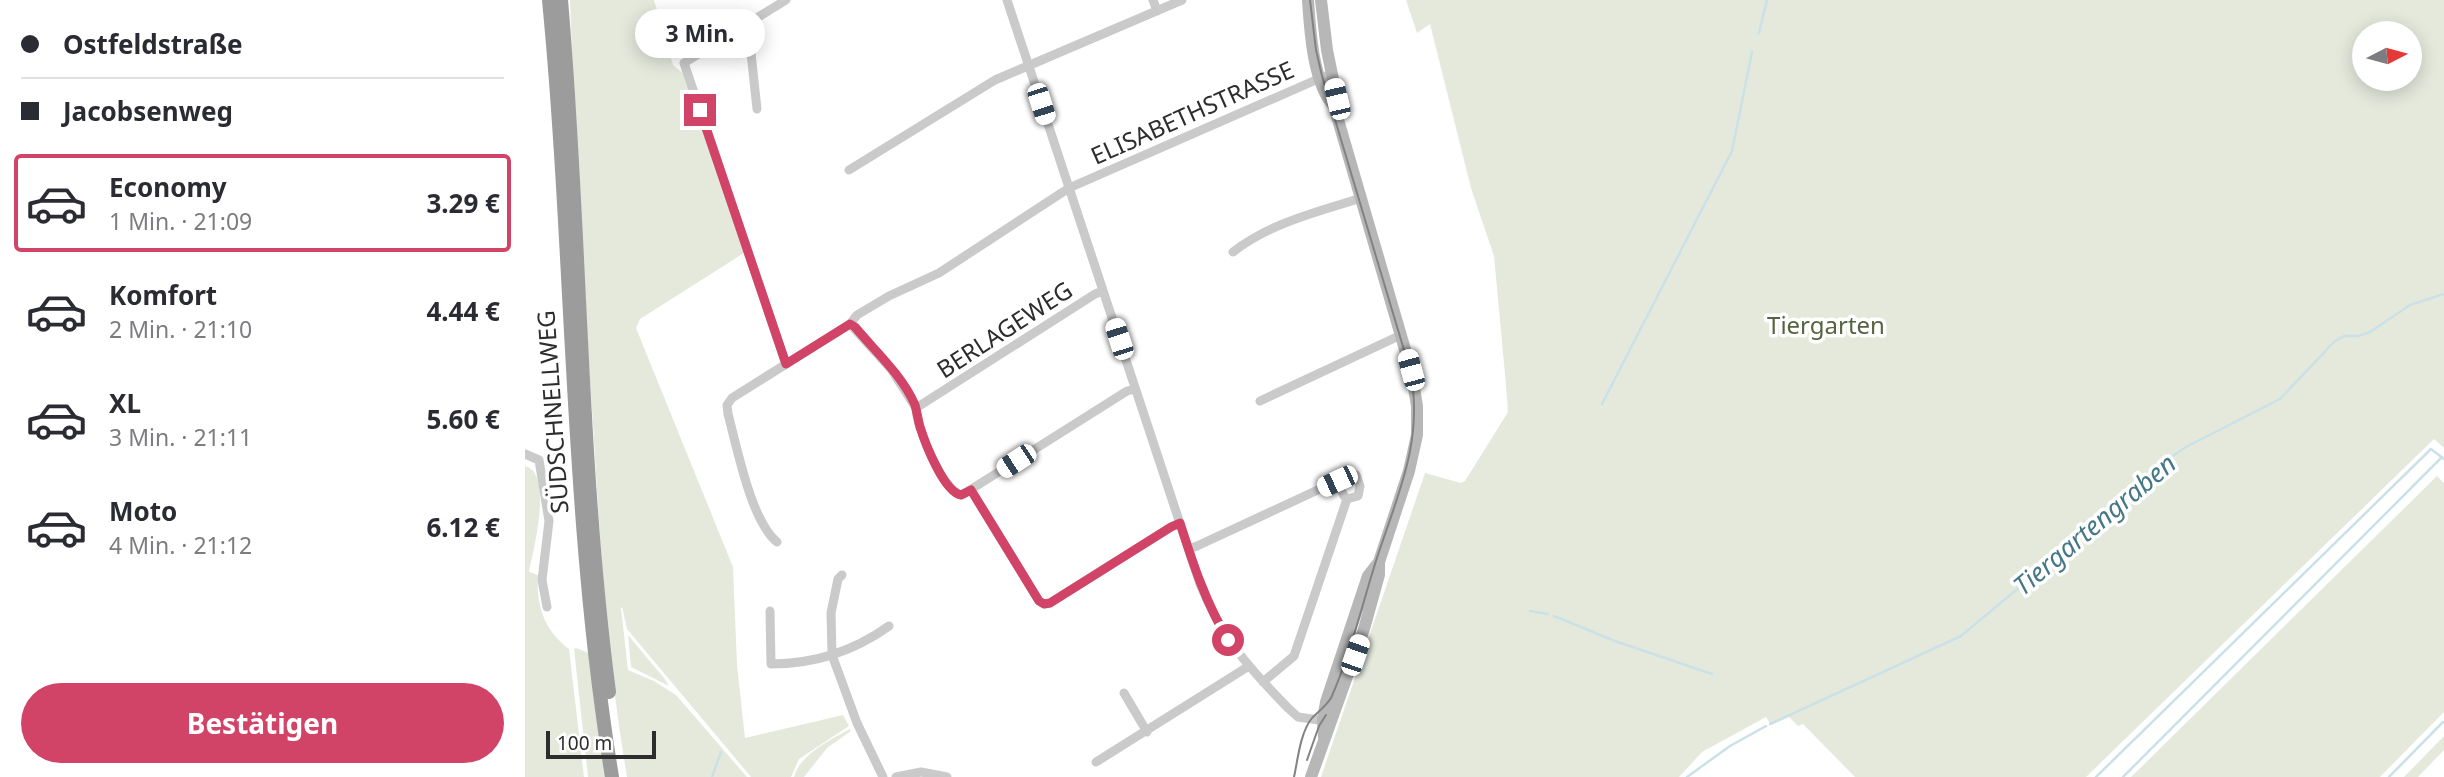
<!DOCTYPE html>
<html lang="de">
<head>
<meta charset="utf-8">
<style>
  body { margin:0; font-family:"Noto Sans",sans-serif; background:#f2f2f3; color:#2b2b33; height:100vh; display:flex; flex-direction:column; font-size:26px; white-space:nowrap }
  * { box-sizing:border-box; margin:0 }
  p { font-size:23px; color:#7c7c81 }
  .icon { flex:none; width:38px; height:38px; fill:none; stroke:currentColor; stroke-width:2; stroke-linecap:round; stroke-linejoin:round }
  .map { position:relative; flex:1; overflow:hidden }
  .drawer { display:flex; flex-direction:column; background:#fff; width:525px }
  .drawer>* { flex:none }
  .banner { display:grid; align-content:center; height:154px; padding:0 21px; background:#fff }
  .needle { width:46px; rotate:84deg }
  .tools { position:absolute; left:1827px; top:21px; display:grid; gap:14px }
  .tools a { display:grid; place-items:center; width:70px; height:70px; border-radius:50%; background:#fff; box-shadow:0 4px 18px #0003; font-size:35px }
  .scale { position:absolute; left:21px; bottom:18px; width:110px; box-sizing:border-box; padding-left:7px; border:4px solid #2d2d2d; border-top:0; font-size:19px; line-height:24px; white-space:nowrap; color:#2d2d2d; -webkit-text-stroke:5px #fff; paint-order:stroke }
  .end { position:absolute; width:32px; height:32px; margin:-16px; border:9px solid #d14367; background:#fff; box-shadow:0 0 0 4px #fff }
  .from { border-radius:50% }
  .bubble { position:absolute; height:49px; border-radius:24px; background:#fff; box-shadow:0 4px 18px #0003; font-size:23px; font-weight:700; line-height:49px; text-align:center }
  .car { position:absolute; width:21px; height:42px; margin:-21px -10px; border-radius:9px; box-shadow:0 0 5px 2px #0007; background:linear-gradient(#fff 24%,#345 0 40%,#fff 0 76%,#345 0 86%,#fff 0) }
  .banner b { display:flex; align-items:center; gap:24px; height:66px; font-size:26px }
  .banner b+b { border-top:2px solid #e1e1e2 }
  .banner i { width:18px; height:18px; background:#2b2b33 }
  ul { padding:0; list-style:none }
  li { display:flex; align-items:center; gap:21px; height:98px; margin:0 14px 10px; padding:0 7px; border:4px solid transparent; border-radius:7px }
  li div { flex:1 }
  li b { display:block; font-size:26px }
  li em { font-style:normal; font-weight:700 }
  li.current { border-color:#d14367 }
  li>.icon { width:63px; height:63px; stroke-width:1.5 }
  .button { display:flex; gap:14px; margin-top:auto; padding:14px 21px }
  .button a { flex:1; height:80px; border-radius:42px; background:#d14367; color:#fff; font-size:28px; font-weight:700; line-height:80px; text-align:center }
  main { display:flex; flex:1; min-height:0 }
  .map>svg:first-child { display:block }
</style>
</head>
<body>
<main>
<section class="drawer">
<div class="banner">
<b><i class="from"></i>Ostfeldstraße</b>
<b><i></i>Jacobsenweg</b>
</div>
<ul>
<li class="current"><svg class="icon" aria-label="car" viewBox="0 0 24 24"><path d="M5 17H2v-5l4-1 3-4h7l3 4 3 1v5h-3M9 17h6M6 11h13"/><circle cx="7" cy="17" r="2"/><circle cx="17" cy="17" r="2"/></svg><div><b>Economy</b><p>1 Min. · 21:09</p></div><em>3.29 €</em></li>
<li><svg class="icon" aria-label="car" viewBox="0 0 24 24"><path d="M5 17H2v-5l4-1 3-4h7l3 4 3 1v5h-3M9 17h6M6 11h13"/><circle cx="7" cy="17" r="2"/><circle cx="17" cy="17" r="2"/></svg><div><b>Komfort</b><p>2 Min. · 21:10</p></div><em>4.44 €</em></li>
<li><svg class="icon" aria-label="car" viewBox="0 0 24 24"><path d="M5 17H2v-5l4-1 3-4h7l3 4 3 1v5h-3M9 17h6M6 11h13"/><circle cx="7" cy="17" r="2"/><circle cx="17" cy="17" r="2"/></svg><div><b>XL</b><p>3 Min. · 21:11</p></div><em>5.60 €</em></li>
<li><svg class="icon" aria-label="car" viewBox="0 0 24 24"><path d="M5 17H2v-5l4-1 3-4h7l3 4 3 1v5h-3M9 17h6M6 11h13"/><circle cx="7" cy="17" r="2"/><circle cx="17" cy="17" r="2"/></svg><div><b>Moto</b><p>4 Min. · 21:12</p></div><em>6.12 €</em></li>
</ul>
<div class="button"><a>Bestätigen</a></div>
</section>
<div class="map">
<svg width="1919" height="777" viewBox="0 0 1919 777">
  <rect width="100%" height="100%" fill="#fff"/>
  <!-- green -->
  <path fill="#e5e9dc" fill-rule="evenodd" d="M45 0H129L148 65 159 74 219 253 115 319 111 328 208 567 212 665 220 738 318 715 324 726 274 759 266 777H226L102 629 97 607 96 608 103 670 129 681 151 695 222 777H102C82 660 75 542 68 424 58 282 50 141 45 0Z
    M881 0H1919V448L1909 439 1561 777H1330L1278 724 1273 726 1264 717 1246 725 1241 717 1177 752 1154 777H796L900 473 936 483 940 481 983 412 981 385 969 256 946 188 905 24 892 33ZM1839 33H1885V79H1839Z
    M0 466C29 473 8 551 4 572L13 575C11 606 19 630 44 649L59 777H0Z
    M1912 476 1919 483V712L1855 777H1606Z
    M103 635 139 678 144 686 106 667Z
    M51 648 64 653 70 710 81 777H63L49 649Z
    M325 729 326 731 302 748 279 777H269C275 754 305 740 325 729Z
    M1919 736V750L1893 777H1879Z"/>
  <g fill="none" stroke-linecap="round" stroke-linejoin="round">
    <!-- stream -->
    <path stroke="#cae1e7" stroke-width="2.5" d="M1234 33 1242 0
      M1077 404 1207 151 1227 52
      M1005 611 1023 614
      M1029 616 1090 641 1187 674
      M1245 724 1436 636 1587 510 1615 478 1661 447 1755 399 1809 342 1819 336H1833L1845 332 1885 305 1919 294
      M187 777 196 752
      M1162 777 1205 746 1241 726
      M1571 777 1906 449 1919 459
      M1598 777 1917 457
      M1864 777 1918 722"/>
    <!-- minor -->
    <path stroke="#cacaca" stroke-width="9" d="M482 0 675 584C697 638 723 667 763 708L773 717 801 721
      M628 0 632 11
      M223 25 232 109
      M324 170 470 80 657 0
      M708 252C745 223 792 212 836 198
      M578 291 570 294 391 408C392 427 417 492 437 495L602 391 610 389
      M325 324 366 369 391 408
      M261 364 159 63 261 0
      M735 401 876 335
      M0 454 14 460 24 521 17 580 22 607
      M446 490 514 601 519 604 525 603 646 527 655 523
      M252 542C226 521 212 447 203 414L202 405 207 398 325 324 332 315 364 296 414 273 544 188 800 76
      M664 549 672 546 812 481 831 475 835 486 833 496 822 499 819 496 812 481
      M317 575 313 579 306 613 307 655 332 723 358 777
      M245 611 246 664C289 664 329 651 364 626
      M738 682 769 656 822 499
      M599 693 622 732
      M571 762 724 666
      M371 777 396 772 422 777"/>
    <!-- secondary -->
    <path stroke="#b7b7b7" stroke-width="12" d="M783 0C785 30 788 84 809 106L886 370 892 406V435L884 471 854 562 843 576 801 702 798 720 799 738
      M796 0 802 50 812 99 809 106
      M786 777 839 629 854 575V562"/>
    <!-- trunk -->
    <path stroke="#9c9c9c" stroke-width="14" d="M24 0C49 259 45 520 87 777
      M36 0C56 230 54 463 84 692"/>
    <!-- tram -->
    <path stroke="#828282" stroke-width="2" d="M782 760 794 726 801 715
      M769 777C773 759 775 733 787 718 794 711 801 706 806 698 825 655 836 609 850 564 871 498 900 441 885 370L797 76 791 50 785 0"/>
  </g>
  <g fill="none" stroke-linecap="round" stroke-linejoin="round">
    <!-- route -->
    <path stroke="#d14367" stroke-width="9" d="M175 110 261 364 325 324 330 327C350 351 377 375 390 405 392 412 393 420 395 427 400 443 419 492 436 495L446 490 514 601 519 604 525 603 646 527 655 523C668 564 681 603 703 640"/>
  </g>
  <g text-anchor="middle" dominant-baseline="central" stroke-width="7" stroke-linejoin="round" paint-order="stroke">
    <!-- street labels -->
    <g font-size="24" fill="#2d2d2d" stroke="#fff">
      <text transform="translate(667 112) rotate(-24)">ELISABETHSTRASSE</text>
      <text transform="translate(479 329) rotate(-33)">BERLAGEWEG</text>
      <text transform="translate(27 412) rotate(-94)">SÜDSCHNELLWEG</text>
    </g>
    <!-- park labels -->
    <g font-size="24" fill="#576340" stroke="#fff">
      <text x="1301" y="324">Tiergarten</text>
    </g>
    <!-- water labels -->
    <g font-size="26" font-style="italic" fill="#457886" stroke="#fff">
      <text transform="translate(1569 524) rotate(-40)">Tiergartengraben</text>
    </g>
  </g>
</svg>
<div class="tools">
<a><svg class="needle" viewBox="-14 -14 28 28"><path d="M0-13l5 13h-10z" fill="#e53935"/><path d="M0 13l5-13h-10z" fill="#7c7c81"/></svg></a>
</div>
<div class="scale">100 m</div>
<i class="end from" style="left:703px;top:640px"></i>
<i class="end" style="left:175px;top:110px"></i>
<div class="bubble" style="left:110px;top:9px;width:130px">3 Min.</div>
<i class="car" style="left:812px;top:99px;rotate:347deg"></i>
<i class="car" style="left:516px;top:104px;rotate:162deg"></i>
<i class="car" style="left:594px;top:339px;rotate:342deg"></i>
<i class="car" style="left:886px;top:370px;rotate:345deg"></i>
<i class="car" style="left:491px;top:461px;rotate:237deg"></i>
<i class="car" style="left:812px;top:481px;rotate:245deg"></i>
<i class="car" style="left:830px;top:655px;rotate:19deg"></i>
</div>
</main>
</body>
</html>
